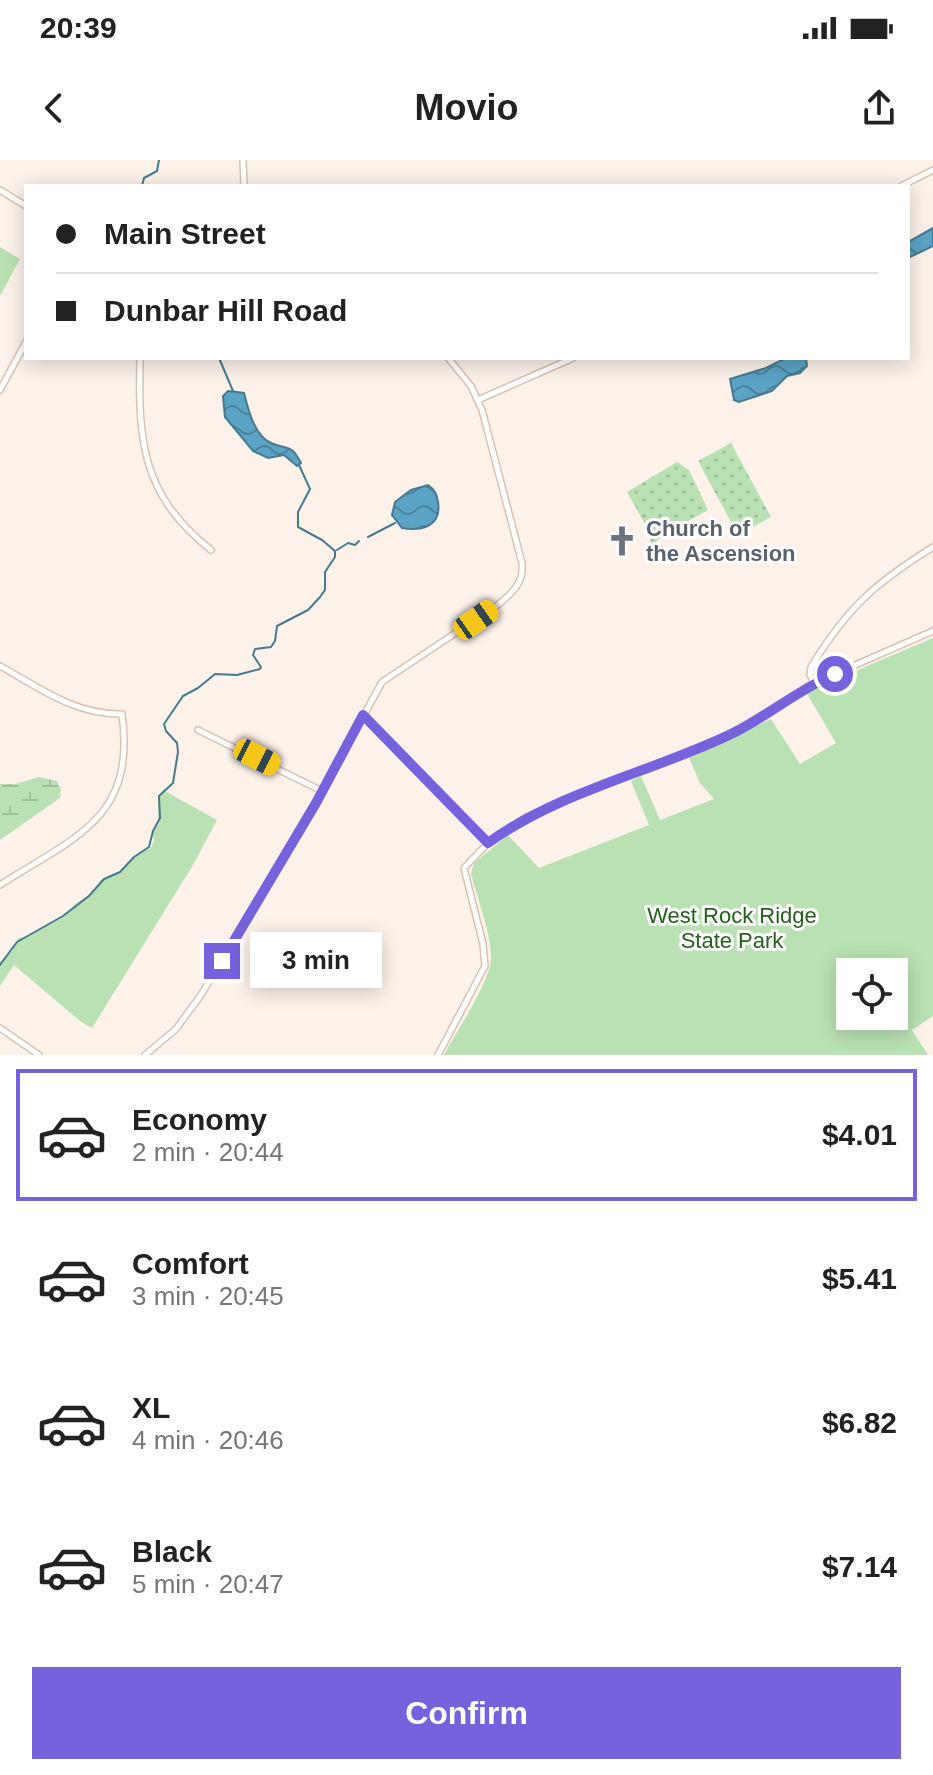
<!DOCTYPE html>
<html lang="en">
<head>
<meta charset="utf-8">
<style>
  body { margin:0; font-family:Arial,sans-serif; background:#f2f2f2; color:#222; height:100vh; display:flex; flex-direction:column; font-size:30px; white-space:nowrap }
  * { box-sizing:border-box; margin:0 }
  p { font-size:26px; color:#767676 }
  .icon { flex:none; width:44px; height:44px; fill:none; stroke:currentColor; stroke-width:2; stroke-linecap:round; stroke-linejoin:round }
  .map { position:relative; height:895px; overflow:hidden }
  .details { display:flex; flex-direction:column; background:#fff; flex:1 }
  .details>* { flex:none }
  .hud { position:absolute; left:24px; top:24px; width:886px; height:176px; border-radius:0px; box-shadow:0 4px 20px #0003; display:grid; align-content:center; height:176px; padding:0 32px; background:#fff }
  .tools { position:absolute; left:836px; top:798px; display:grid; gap:16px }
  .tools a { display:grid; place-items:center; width:72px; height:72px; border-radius:0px; background:#fff; box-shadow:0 4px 20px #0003; font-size:40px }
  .end { position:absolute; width:36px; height:36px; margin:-18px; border:10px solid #7662dc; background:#fff; box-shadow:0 0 0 4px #fff }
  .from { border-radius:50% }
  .bubble { position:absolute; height:56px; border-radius:0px; background:#fff; box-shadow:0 4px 20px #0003; font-size:26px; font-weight:600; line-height:56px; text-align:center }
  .car { position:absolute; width:24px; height:48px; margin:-24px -12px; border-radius:10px; box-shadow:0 0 6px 2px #0007; background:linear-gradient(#f5c518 24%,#345 0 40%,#f5c518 0 76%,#345 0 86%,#f5c518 0) }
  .hud b { display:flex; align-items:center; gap:28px; height:76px; font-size:30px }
  .hud b+b { border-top:2px solid #e0e0e0 }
  .hud i { width:20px; height:20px; background:#222 }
  ul { padding:14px 0 0; list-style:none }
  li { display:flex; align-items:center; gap:24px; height:132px; margin:0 16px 12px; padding:0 16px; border:4px solid transparent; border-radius:0px }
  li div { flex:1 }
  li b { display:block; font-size:30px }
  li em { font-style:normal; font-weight:600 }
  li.active { border-color:#7662dc }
  li>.icon { width:72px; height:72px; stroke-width:1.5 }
  .cta { display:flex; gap:16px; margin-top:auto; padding:16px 32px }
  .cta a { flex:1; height:92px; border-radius:0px; background:#7662dc; color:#fff; font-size:32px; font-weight:600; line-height:92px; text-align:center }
  .status { display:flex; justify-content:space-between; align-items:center; height:56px; padding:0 40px; background:#fff; direction:ltr }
  .status svg { height:22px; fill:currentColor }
  header { display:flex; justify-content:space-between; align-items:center; height:104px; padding:0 32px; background:#fff; font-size:36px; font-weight:600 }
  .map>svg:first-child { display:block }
</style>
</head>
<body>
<div class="status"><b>20:39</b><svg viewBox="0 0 49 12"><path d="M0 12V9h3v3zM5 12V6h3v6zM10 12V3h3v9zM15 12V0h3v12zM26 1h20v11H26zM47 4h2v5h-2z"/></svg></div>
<header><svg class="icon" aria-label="back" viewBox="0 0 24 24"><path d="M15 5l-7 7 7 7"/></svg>Movio<svg class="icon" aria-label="share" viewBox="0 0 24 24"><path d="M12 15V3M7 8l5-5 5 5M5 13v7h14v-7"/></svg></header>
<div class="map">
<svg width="933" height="895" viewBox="0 0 933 895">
  <defs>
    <pattern id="grass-dots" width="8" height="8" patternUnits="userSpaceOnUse" patternTransform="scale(2)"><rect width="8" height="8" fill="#bae1b3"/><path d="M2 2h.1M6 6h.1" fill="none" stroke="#9fc099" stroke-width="1.8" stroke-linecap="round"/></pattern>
    <pattern id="wetland-marsh" width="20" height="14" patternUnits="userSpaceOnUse" patternTransform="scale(2)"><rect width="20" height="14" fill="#bae1b3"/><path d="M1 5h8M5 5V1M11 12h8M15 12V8" fill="none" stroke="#9fc099"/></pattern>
    <pattern id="water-waves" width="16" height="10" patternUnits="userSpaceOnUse" patternTransform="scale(2)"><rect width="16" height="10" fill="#5aa3c4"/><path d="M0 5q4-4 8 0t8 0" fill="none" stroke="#4a849e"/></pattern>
  </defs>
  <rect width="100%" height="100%" fill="#fcf2ea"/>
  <!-- grass -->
  <path fill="url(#grass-dots)" d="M731 283 771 357 738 375 698 301Z
    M677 302 689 310 708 350 670 371 652 385 646 366 627 332Z"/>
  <!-- wetland -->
  <path fill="url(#wetland-marsh)" d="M39 617 57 621 61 629 60 638 0 680V624H15Z"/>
  <!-- park -->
  <path fill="#bae1b3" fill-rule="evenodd" d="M0 87 20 99 0 136Z
    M933 478V856L912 870 928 895H444C456 872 490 822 491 799 492 775 477 738 471 714L474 703 508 675 539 708 649 665 631 621 641 616 660 660 714 639 700 623 689 598 771 559 800 604 836 583 806 532ZM894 812V856H850V812Z
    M163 630 217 660 193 705 92 868 80 861 14 805 0 826V802L12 791 18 778 29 776 65 756 75 744 92 733 101 720 121 713 135 696 151 688 154 680 153 673 158 664V637Z"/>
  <!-- water -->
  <path fill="url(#water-waves)" stroke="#48798e" stroke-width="2" d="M933 68V86L908 98V82Z
    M786 198H806L807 206 800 213 787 216 772 231 739 242 734 240 730 219 766 208Z
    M228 231 244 233C248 248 254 276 271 283 288 291 290 282 301 303L297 306 284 295 268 298 253 291 225 257 223 236Z
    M428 325C435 330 437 334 438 342 442 367 421 371 402 368L392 355 395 342 411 330Z"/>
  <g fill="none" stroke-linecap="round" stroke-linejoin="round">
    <!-- stream -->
    <path stroke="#48798e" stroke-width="2" d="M142 26 144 18 157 11 159 0
      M219 198 233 231
      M368 377 395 363
      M337 390 348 383 355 385 359 381
      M0 805 17 782 63 756 89 736 104 719 120 712 134 697 149 687 153 671 160 658 159 636 173 623 178 592 177 583 166 571 164 564 183 536 198 528 215 514 237 515 260 509 261 507 253 495 255 489 271 487 275 481 277 466 308 450 320 437 325 430V412L335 397V391L322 380 298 367V352L310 329 299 305"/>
    <!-- minor casing -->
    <g stroke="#dac2b1" stroke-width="8">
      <path id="minor" d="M243 0 244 26
        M901 26 933 10
        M0 30 26 46
        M140 198C138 282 142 335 211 390
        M0 230 26 182
        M478 240 573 198
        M0 506C40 528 75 555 122 554 136 659 76 676 0 725
        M814 523 810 515 811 507C847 448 875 423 933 387
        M363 555 488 683
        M198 570 322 631
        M0 868 39 895
        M145 895 176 869 201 835 316 643 382 522 499 444C513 432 524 423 522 403L482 250 471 226 448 198
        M438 895 485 806 483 784 464 708 488 683 526 657 729 575 814 523 933 471"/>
    </g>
    <!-- minor -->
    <use href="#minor" stroke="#fff" stroke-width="5"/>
  </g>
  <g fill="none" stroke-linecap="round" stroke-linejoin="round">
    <!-- route -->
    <path stroke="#7662dc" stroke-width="10" d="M222 801 316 643 363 555 488 683C560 631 649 613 729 575 766 558 797 530 835 514"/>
  </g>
  <!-- icons -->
  <defs>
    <g id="church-bare" transform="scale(2.4)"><path d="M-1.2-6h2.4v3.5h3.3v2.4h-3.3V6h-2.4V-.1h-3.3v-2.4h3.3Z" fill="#6b7280" stroke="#fff" stroke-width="2.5" paint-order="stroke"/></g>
  </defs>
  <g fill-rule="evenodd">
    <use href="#church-bare" x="622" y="381"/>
  </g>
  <g text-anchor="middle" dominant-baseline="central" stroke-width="6" stroke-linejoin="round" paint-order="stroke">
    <!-- worship labels -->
    <g font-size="22" font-weight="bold" fill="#5b616d" stroke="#fff" text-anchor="start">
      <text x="646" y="368">Church of<tspan x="646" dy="25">the Ascension</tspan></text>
    </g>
    <!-- park labels -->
    <g font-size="22" fill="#25601c" stroke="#fff">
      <text x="732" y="755">West Rock Ridge<tspan x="732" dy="25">State Park</tspan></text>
    </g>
  </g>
</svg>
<div class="tools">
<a><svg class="icon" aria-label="locate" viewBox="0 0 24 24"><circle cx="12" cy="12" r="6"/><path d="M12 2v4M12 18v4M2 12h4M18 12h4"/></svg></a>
</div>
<i class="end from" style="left:835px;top:514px"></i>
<i class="end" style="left:222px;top:801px"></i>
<div class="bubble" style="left:250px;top:772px;width:132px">3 min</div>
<i class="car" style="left:476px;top:460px;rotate:55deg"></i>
<i class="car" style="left:257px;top:597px;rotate:117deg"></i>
<div class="hud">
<b><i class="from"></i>Main Street</b>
<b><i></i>Dunbar Hill Road</b>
</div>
</div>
<section class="details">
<ul>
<li class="active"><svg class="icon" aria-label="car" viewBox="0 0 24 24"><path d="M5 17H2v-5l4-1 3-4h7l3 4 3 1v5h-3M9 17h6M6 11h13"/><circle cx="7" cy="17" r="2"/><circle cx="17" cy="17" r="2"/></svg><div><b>Economy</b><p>2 min · 20:44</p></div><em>$4.01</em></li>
<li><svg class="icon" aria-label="car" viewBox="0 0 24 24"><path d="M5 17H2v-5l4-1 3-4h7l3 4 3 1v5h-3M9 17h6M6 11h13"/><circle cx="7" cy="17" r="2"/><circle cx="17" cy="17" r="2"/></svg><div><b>Comfort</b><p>3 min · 20:45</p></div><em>$5.41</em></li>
<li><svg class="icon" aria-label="car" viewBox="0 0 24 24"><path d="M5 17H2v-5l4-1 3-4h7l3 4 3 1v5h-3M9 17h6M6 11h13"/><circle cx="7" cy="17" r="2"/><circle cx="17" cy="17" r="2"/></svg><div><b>XL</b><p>4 min · 20:46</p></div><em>$6.82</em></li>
<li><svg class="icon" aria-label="car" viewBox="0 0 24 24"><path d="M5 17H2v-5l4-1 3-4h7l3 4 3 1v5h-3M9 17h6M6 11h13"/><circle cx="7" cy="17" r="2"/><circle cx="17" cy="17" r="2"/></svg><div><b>Black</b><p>5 min · 20:47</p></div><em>$7.14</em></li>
</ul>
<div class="cta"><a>Confirm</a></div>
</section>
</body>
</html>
